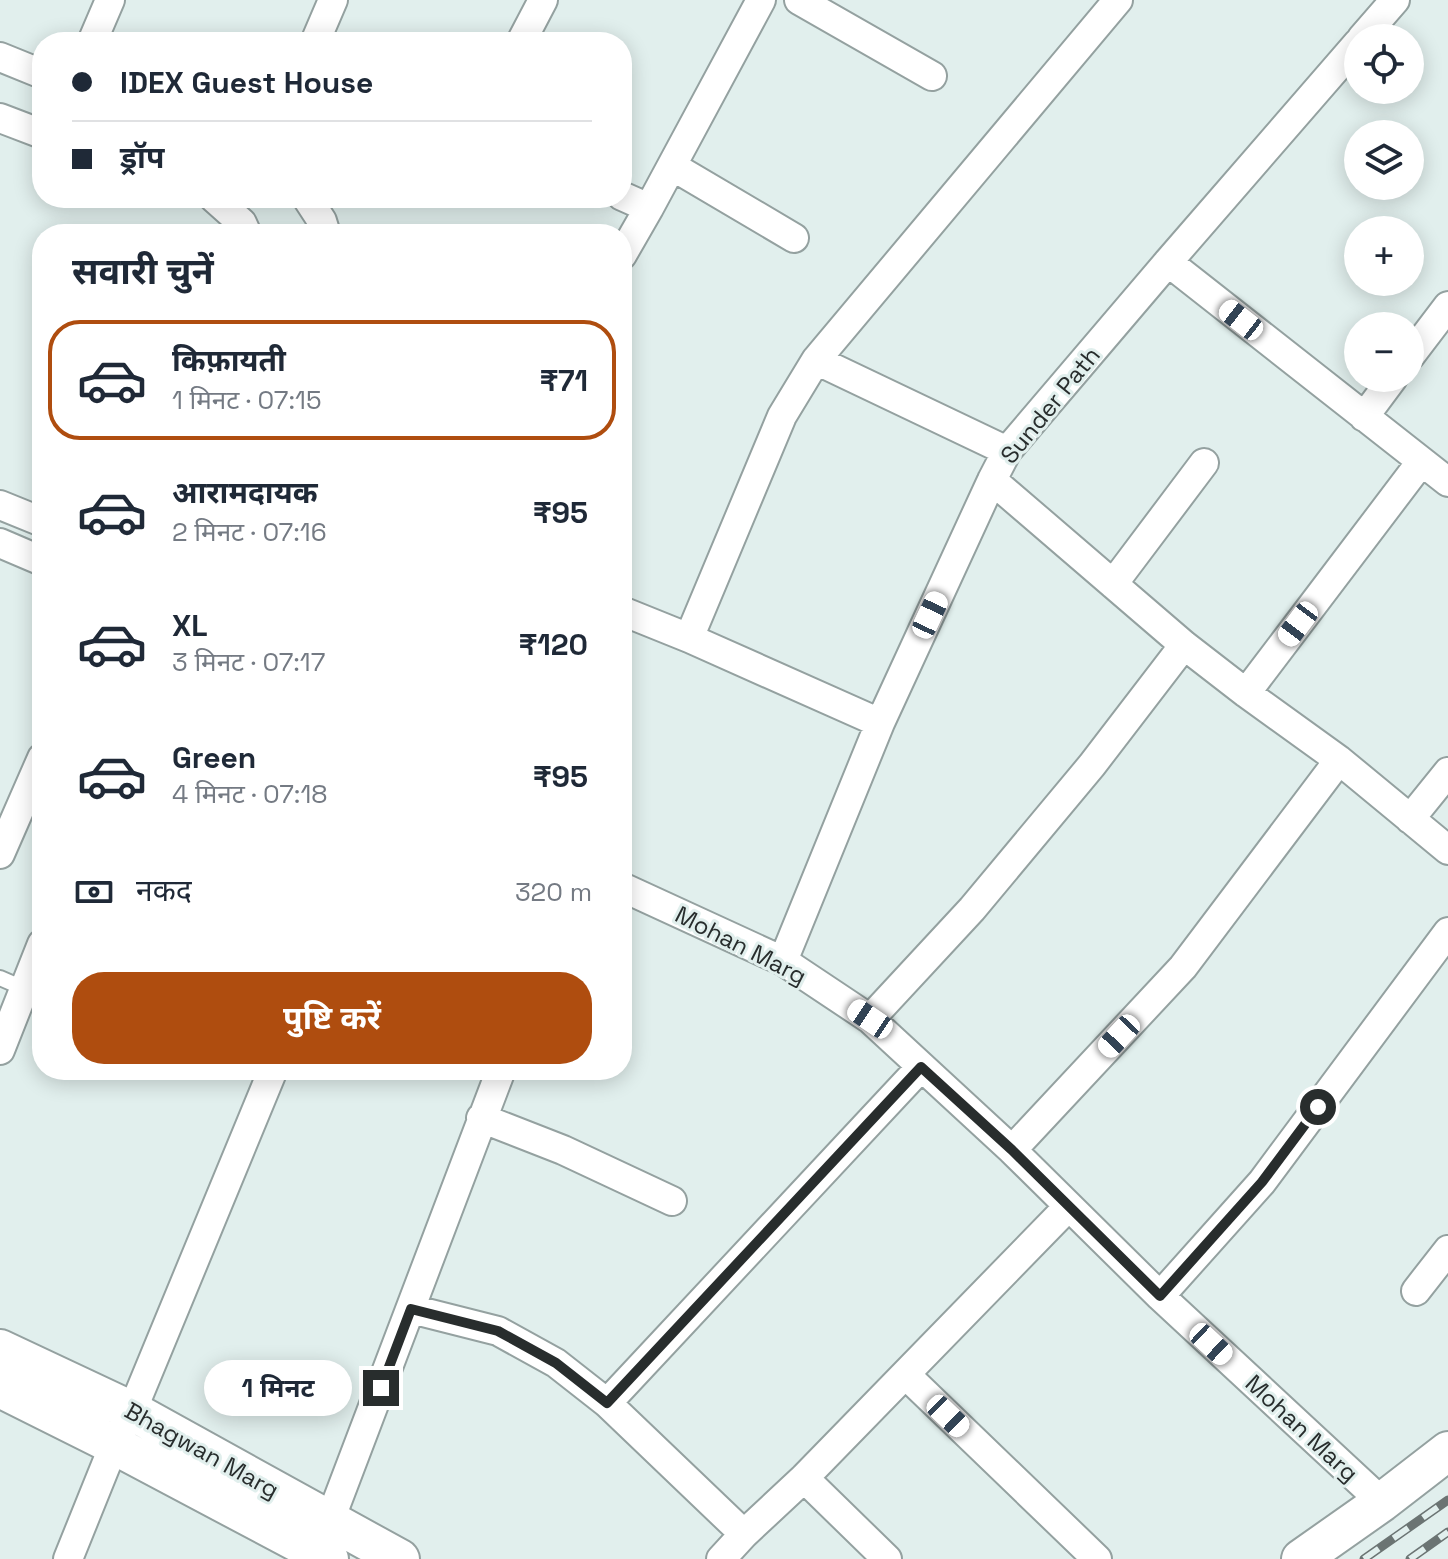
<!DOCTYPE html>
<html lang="hi">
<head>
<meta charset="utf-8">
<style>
  body { margin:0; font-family:"Space Grotesk","Noto Sans Devanagari",sans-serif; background:#f2f2f3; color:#1f2937; height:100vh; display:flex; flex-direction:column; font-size:30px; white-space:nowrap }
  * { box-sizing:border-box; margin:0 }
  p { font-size:26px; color:#747a83 }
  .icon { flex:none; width:44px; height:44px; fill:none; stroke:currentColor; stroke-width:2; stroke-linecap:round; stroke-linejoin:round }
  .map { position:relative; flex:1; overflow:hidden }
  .details { position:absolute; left:32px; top:224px; width:600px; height:856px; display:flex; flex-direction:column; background:#fff; border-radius:32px; box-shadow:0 4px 20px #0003 }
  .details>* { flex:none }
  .guide { position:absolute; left:32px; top:32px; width:600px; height:176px; border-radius:32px; box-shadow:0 4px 20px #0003; display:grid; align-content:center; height:176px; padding:0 40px; background:#fff }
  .fabs { position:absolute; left:1344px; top:24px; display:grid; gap:16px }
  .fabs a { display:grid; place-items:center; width:80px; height:80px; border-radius:50%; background:#fff; box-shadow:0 4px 20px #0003; font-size:40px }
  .end { position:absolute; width:36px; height:36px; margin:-18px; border:10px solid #282d2d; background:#fff; box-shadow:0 0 0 4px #fff }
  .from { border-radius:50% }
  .bubble { position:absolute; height:56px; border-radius:28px; background:#fff; box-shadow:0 4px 20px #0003; font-size:26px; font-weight:700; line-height:56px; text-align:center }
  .car { position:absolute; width:24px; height:48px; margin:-24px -12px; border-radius:10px; box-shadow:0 0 6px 2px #0007; background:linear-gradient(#fff 24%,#345 0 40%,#fff 0 76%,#345 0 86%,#fff 0) }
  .guide b { display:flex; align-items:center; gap:28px; height:76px; font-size:30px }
  .guide b+b { border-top:2px solid #e0e1e3 }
  .guide i { width:20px; height:20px; background:#1f2937 }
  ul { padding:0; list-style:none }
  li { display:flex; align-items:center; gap:24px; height:120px; margin:0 16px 12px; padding:0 24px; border:4px solid transparent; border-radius:32px }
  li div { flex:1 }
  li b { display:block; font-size:30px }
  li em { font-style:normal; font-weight:700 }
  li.active { border-color:#af4d0f }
  li>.icon { width:72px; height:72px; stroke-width:1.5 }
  h2 { padding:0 40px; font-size:36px; line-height:96px }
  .pay { display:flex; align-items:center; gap:20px; height:88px; padding:0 40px; font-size:30px }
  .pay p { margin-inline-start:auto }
  .action { display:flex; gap:16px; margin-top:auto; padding:16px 40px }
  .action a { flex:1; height:92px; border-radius:32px; background:#af4d0f; color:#fff; font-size:32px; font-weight:700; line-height:92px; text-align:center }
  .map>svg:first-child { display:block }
</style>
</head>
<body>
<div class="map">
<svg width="1448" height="1559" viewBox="0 0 1448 1559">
  <rect width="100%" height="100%" fill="#e1efed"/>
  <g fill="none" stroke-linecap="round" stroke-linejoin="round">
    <!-- lane casing -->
    <g stroke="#94a1a0" stroke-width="18">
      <path id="lane" d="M0 978 23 988"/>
    </g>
    <!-- street casing -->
    <g stroke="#94a1a0" stroke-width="32">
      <path id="street" d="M799 0 932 76
        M1362 38 1395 0
        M92 42 110 0
        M315 42 333 0
        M521 42 543 0
        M0 57 42 74
        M0 118 42 134
        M672 166 794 238
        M622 196 649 208
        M214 198 242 223 247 234
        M307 198 322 221 326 234
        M622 255 649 208 761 0
        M1168 262 1448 482
        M1410 356 1448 306
        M816 360 1118 0
        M1364 417 1393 378
        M992 480 1184 645 1246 693 1339 760 1448 850
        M0 505 42 522
        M0 543 42 561
        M1113 584 1204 463
        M622 611 689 638 880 723
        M689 638 782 416 816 360 1007 451
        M1246 693 1421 462
        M1410 819 1448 772
        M0 854 42 758
        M622 887 783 961 870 1019 1012 1150 1160 1296 1382 1502
        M783 961 880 723 992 480 1007 451 1168 262 1358 43
        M870 1019 972 909 1092 765 1184 645
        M0 1050 42 944
        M481 1118 563 1150 672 1201
        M1012 1150 1183 967 1339 760
        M1416 1291 1448 1250
        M1160 1296 1262 1182 1448 932
        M411 1309 498 1331 556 1363 607 1403 744 1534
        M906 1375 1097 1559
        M607 1403 921 1067
        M804 1478 887 1559
        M327 1538 330 1520 501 1070
        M68 1559 114 1445 132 1411 273 1070
        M721 1559 744 1534 804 1478 1068 1207"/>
    </g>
    <!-- secondary casing -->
    <g stroke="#94a1a0" stroke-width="42">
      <path id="secondary" d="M0 1349 132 1411 400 1559
        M0 1388 114 1445 329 1559
        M1301 1559 1382 1502 1448 1451"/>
    </g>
    <!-- lane -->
    <use href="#lane" stroke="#fff" stroke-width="14"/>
    <!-- street -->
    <use href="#street" stroke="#fff" stroke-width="28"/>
    <!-- secondary -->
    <use href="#secondary" stroke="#fff" stroke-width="38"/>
    <!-- rail casing -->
    <g stroke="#6b7473" stroke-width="9">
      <path id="rail" d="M1364 1559 1448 1500
        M1410 1559 1448 1532"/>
    </g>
    <!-- rail -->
    <use href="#rail" stroke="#e1efed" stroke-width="6" stroke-dasharray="18" stroke-linecap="butt"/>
  </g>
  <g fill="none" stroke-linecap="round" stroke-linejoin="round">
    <!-- route -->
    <path stroke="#282d2d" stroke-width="10" d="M381 1388 411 1309 498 1331 556 1363 607 1403 921 1067 1012 1150 1160 1296 1262 1182 1318 1107"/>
  </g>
  <g text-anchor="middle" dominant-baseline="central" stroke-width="6" stroke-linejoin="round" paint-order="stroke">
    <!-- street labels -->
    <g font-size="24" fill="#282d2d" stroke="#e1efed">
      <text transform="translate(1050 405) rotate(-51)">Sunder Path</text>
      <text transform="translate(741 945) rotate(27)">Mohan Marg</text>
      <text transform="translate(1302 1428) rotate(43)">Mohan Marg</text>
      <text transform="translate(202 1450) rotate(29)">Bhagwan Marg</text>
    </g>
  </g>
</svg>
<div class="fabs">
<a><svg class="icon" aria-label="locate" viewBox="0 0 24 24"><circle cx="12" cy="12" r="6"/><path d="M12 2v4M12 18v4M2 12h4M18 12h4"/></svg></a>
<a><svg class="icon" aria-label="layers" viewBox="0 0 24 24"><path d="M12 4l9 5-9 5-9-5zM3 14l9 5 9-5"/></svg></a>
<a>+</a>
<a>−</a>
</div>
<i class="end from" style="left:1318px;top:1107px"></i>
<i class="end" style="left:381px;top:1388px"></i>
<div class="bubble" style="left:204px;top:1360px;width:148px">1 मिनट</div>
<i class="car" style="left:1241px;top:320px;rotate:308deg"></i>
<i class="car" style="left:930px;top:615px;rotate:25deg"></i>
<i class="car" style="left:1298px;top:624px;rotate:217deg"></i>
<i class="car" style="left:870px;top:1019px;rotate:304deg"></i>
<i class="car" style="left:1119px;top:1036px;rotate:223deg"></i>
<i class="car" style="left:1211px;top:1344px;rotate:133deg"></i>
<i class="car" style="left:948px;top:1416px;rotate:134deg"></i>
<div class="guide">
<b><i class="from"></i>IDEX Guest House</b>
<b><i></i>ड्रॉप</b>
</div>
<section class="details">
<h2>सवारी चुनें</h2>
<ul>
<li class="active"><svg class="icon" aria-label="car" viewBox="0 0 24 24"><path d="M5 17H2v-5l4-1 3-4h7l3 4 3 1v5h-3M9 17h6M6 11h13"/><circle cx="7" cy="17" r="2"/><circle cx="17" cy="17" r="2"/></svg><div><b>किफ़ायती</b><p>1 मिनट · 07:15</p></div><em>₹71</em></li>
<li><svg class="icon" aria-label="car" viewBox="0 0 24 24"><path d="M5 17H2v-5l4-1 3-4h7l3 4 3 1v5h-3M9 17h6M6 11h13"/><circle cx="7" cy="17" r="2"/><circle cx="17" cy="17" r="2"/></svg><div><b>आरामदायक</b><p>2 मिनट · 07:16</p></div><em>₹95</em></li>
<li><svg class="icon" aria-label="car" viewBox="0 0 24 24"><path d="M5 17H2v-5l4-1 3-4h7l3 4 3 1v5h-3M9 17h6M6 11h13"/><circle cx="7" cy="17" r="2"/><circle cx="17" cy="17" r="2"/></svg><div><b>XL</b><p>3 मिनट · 07:17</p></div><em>₹120</em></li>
<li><svg class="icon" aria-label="car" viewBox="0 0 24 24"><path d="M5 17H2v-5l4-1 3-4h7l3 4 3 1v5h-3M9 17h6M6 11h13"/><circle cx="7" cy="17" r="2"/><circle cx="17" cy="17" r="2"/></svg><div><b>Green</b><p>4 मिनट · 07:18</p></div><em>₹95</em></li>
</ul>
<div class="pay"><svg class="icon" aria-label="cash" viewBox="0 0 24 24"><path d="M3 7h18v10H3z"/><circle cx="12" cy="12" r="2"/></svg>नकद<p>320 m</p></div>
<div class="action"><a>पुष्टि करें</a></div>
</section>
</div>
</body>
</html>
